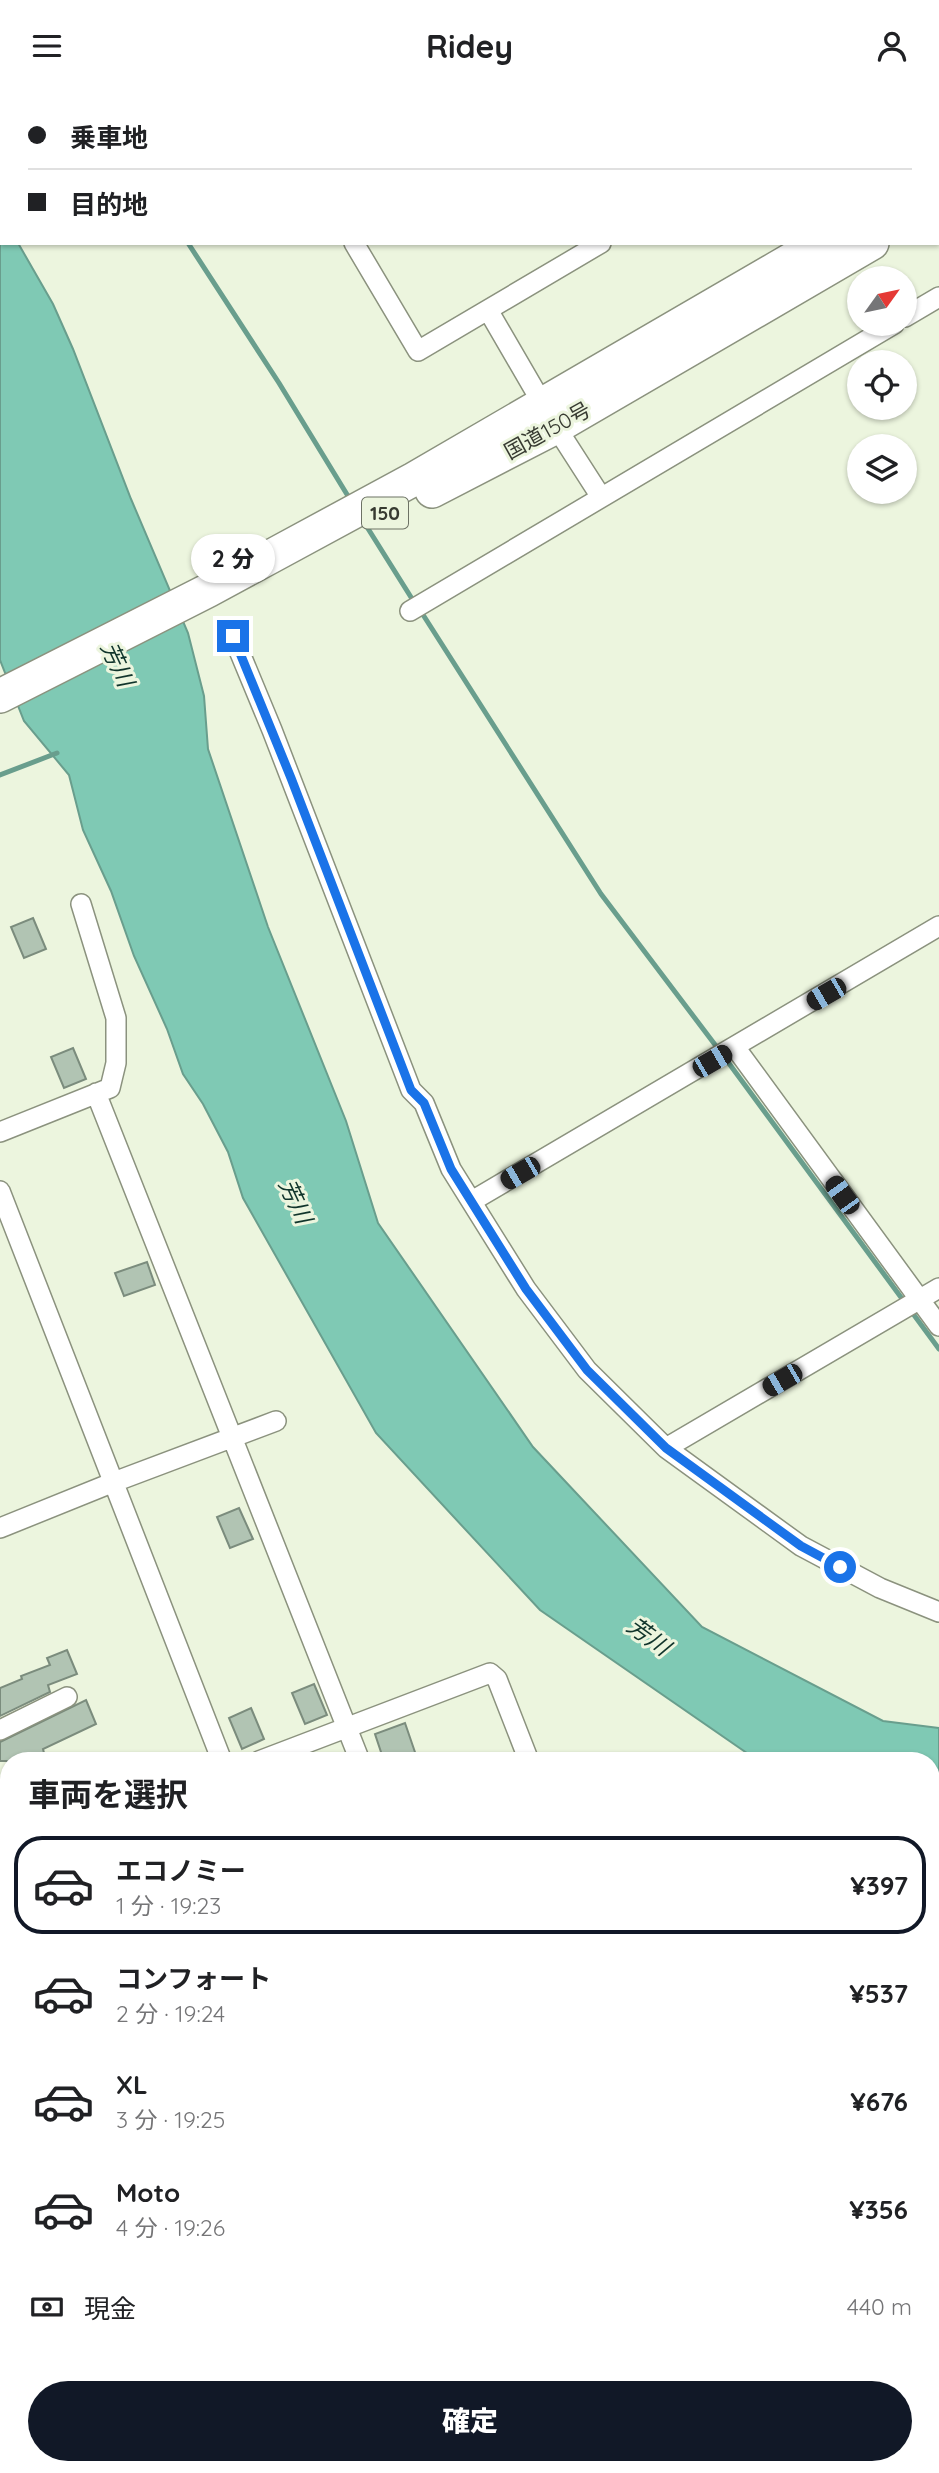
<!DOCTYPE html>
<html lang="ja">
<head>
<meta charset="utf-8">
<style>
  body { margin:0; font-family:Quicksand,"Noto Sans JP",sans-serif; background:#f6f6f6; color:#202124; height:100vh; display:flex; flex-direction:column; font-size:26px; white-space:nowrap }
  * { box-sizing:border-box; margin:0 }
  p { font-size:23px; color:#757577 }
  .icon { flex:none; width:38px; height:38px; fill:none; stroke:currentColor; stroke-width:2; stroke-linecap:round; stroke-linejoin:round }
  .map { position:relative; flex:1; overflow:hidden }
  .side { position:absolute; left:0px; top:1661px; width:940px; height:723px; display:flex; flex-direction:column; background:#fff; border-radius:28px 28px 0 0; box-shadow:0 2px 5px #0004 }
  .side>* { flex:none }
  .banner { position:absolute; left:0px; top:0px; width:940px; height:154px; box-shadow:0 2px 5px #0004; display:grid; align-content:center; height:154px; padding:0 28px; background:#fff }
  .needle { width:46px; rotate:57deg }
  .fabs { position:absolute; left:847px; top:175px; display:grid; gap:14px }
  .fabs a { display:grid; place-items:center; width:70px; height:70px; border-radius:50%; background:#fff; box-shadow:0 2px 5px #0004; font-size:35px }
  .end { position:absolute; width:32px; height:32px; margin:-16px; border:9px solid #1a73e8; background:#fff; box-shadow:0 0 0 4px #fff }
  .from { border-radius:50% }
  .bubble { position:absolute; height:49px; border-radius:24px; background:#fff; box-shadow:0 2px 5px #0004; font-size:23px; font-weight:800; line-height:49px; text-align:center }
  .car { position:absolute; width:21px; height:42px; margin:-21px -10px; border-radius:9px; box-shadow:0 0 5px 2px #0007; background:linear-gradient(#222 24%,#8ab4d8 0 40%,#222 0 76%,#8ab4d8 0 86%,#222 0) }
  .banner b { display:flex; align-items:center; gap:24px; height:66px; font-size:26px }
  .banner b+b { border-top:2px solid #e0e0e0 }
  .banner i { width:18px; height:18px; background:#202124 }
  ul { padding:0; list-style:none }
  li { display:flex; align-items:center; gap:21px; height:98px; margin:0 14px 10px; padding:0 14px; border:4px solid transparent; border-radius:28px }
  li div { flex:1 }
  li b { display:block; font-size:26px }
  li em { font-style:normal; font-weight:800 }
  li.current { border-color:#111827 }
  li>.icon { width:63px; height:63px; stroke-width:1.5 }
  h2 { padding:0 28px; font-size:32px; line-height:84px }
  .pay { display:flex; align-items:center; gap:18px; height:77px; padding:0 28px; font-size:26px }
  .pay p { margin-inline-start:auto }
  .button { display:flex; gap:14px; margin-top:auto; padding:14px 28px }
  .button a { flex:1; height:80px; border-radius:42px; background:#111827; color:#fff; font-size:28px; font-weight:800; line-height:80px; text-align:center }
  header { display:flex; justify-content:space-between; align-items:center; height:91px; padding:0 28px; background:#fff; font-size:32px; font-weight:800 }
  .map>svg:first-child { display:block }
</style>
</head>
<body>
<header><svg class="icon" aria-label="menu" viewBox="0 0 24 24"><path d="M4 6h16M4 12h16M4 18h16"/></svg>Ridey<svg class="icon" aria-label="person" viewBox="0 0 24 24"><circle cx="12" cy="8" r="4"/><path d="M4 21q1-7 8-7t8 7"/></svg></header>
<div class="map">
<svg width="939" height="2382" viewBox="0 0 939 2382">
  <rect width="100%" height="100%" fill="#ecf5de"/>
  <!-- water -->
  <path fill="#7fc9b4" stroke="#699e8d" stroke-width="2" d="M0 121 2 152H18L53 213 73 258 131 408 188 542 204 605 208 658 268 836 346 1030 378 1132 533 1356 702 1536 883 1630 939 1637V1740L931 1737V1670L757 1669 540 1519 376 1342 243 1107 228 1061 203 1013 183 983 167 938 134 865 111 800 83 739 69 684 24 630 0 569Z"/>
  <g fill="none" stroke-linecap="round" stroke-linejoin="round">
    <!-- stream -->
    <path stroke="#699e8d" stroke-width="5" d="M165 0V2
      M188 152 279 292 351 410
      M362 428 414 511
      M420 519 601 803 719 959
      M0 684 57 662
      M725 967 939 1258
      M931 2212 939 2209"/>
  </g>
  <!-- building -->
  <path fill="#b1c4b3" stroke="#7b8c7d" stroke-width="2" d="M33 827 46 858 24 867 11 836Z
    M73 957 86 988 64 997 51 966Z
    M147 1171 155 1194 124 1205 115 1182Z
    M239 1417 253 1448 230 1457 217 1426Z
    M67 1559 77 1583 48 1594 50 1601 0 1625V1597L22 1588 21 1585 50 1574 47 1567Z
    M314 1593 327 1624 305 1633 292 1602Z
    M86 1609 96 1633 43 1658 44 1662 26 1670H0V1651Z
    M251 1617 264 1648 242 1658 229 1627Z
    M405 1632 418 1670H384L375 1643Z"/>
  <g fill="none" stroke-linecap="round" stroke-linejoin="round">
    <!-- street casing -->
    <g stroke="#8b927e" stroke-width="22">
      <path id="street" d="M263 0 264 2
        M440 2 443 0
        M746 2 747 0
        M354 152 418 260 601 152
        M488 219 556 336 601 406
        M905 226 939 206
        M410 520 894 233
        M233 545 272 639 411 999 424 1012 451 1078 526 1198 587 1279 666 1357 801 1455 880 1497 939 1521
        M735 956 939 1235
        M96 1002 360 1670
        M0 1041 110 997 116 972V927L81 813
        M0 1100 222 1670
        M472 1110 939 835
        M666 1357 939 1197
        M0 1437 114 1391 276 1330
        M0 1639 67 1606
        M259 1670 490 1582 497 1588 529 1670
        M0 1770 9 1767
        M931 1873 939 1892
        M0 1972 9 1992
        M0 2050 9 2046
        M931 2194 939 2191
        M931 2226 939 2223
        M0 2276 9 2303
        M159 2375 161 2382
        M370 2375 375 2382
        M495 2375 498 2382
        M664 2375 667 2382
        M9 2382 10 2375
        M449 2382 468 2375
        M527 2382 545 2375
        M835 2382V2375"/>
    </g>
    <!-- highway casing -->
    <g stroke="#8b927e" stroke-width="36">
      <path id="highway" d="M787 0 791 2
        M924 0 929 2
        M938 58H939
        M938 84 939 83
        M938 114 939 113
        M432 400 556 336 872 152
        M0 605 209 499 414 388 820 152"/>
    </g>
    <!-- street -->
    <use href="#street" stroke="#fff" stroke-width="19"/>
    <!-- highway -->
    <use href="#highway" stroke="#fff" stroke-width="33"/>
  </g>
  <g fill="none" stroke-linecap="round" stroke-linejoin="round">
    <!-- route -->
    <path stroke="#1a73e8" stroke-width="9" d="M233 545 291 687 411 999 424 1012 451 1078 526 1198 587 1279 666 1357 801 1455 840 1476"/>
  </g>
  <g text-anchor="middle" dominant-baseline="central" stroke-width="6" stroke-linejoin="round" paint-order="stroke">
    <!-- shield labels -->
    <rect fill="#ecf5de" stroke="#6d7265" stroke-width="2" x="362" y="406.5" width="46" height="31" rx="5"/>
    <g font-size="19" font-weight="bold" fill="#373a31">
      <text x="385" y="422">150</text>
    </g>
    <!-- street labels -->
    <g font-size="21" fill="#373a31" stroke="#ecf5de">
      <text transform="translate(547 339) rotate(-29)">国道150号</text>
    </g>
    <!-- water labels -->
    <g font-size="23" font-style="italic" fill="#10342b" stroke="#ecf5de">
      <text transform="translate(118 573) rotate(65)">芳川</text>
      <text transform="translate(296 1110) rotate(65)">芳川</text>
      <text transform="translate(649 1545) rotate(36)">芳川</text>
    </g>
  </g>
</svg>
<div class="fabs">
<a><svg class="needle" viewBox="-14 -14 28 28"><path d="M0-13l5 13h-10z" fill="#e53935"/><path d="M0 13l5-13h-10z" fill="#757577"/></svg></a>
<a><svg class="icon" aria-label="locate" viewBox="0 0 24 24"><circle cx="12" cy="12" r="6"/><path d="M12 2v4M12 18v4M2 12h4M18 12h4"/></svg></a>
<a><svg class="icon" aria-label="layers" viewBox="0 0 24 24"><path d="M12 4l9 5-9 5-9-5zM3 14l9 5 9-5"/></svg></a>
</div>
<i class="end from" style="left:840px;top:1476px"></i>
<i class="end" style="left:233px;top:545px"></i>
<div class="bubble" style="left:191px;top:443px;width:84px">2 分</div>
<i class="car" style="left:826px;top:903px;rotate:240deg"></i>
<i class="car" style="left:712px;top:970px;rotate:60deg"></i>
<i class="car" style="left:520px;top:1082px;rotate:240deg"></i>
<i class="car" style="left:842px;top:1104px;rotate:324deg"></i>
<i class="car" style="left:782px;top:1289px;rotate:240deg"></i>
<div class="banner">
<b><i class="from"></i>乗車地</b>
<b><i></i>目的地</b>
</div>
<section class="side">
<h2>車両を選択</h2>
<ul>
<li class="current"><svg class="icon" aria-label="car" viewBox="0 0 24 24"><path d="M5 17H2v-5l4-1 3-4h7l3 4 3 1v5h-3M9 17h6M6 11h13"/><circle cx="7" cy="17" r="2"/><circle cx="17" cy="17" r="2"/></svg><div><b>エコノミー</b><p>1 分 · 19:23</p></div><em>¥397</em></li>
<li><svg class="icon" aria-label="car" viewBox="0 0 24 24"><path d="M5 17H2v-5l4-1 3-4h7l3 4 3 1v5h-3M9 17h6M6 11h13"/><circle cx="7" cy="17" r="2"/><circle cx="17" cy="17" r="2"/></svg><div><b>コンフォート</b><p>2 分 · 19:24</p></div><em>¥537</em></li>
<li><svg class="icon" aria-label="car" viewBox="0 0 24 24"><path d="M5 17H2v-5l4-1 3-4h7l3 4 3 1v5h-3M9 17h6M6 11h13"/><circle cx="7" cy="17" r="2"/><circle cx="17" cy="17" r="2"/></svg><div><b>XL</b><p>3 分 · 19:25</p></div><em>¥676</em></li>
<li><svg class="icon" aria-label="car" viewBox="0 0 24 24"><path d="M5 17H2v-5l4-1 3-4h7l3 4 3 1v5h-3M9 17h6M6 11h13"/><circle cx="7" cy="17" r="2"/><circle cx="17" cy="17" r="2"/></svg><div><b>Moto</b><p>4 分 · 19:26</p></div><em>¥356</em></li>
</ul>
<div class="pay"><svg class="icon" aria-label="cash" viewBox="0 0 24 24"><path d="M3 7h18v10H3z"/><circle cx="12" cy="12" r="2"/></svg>現金<p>440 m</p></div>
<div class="button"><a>確定</a></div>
</section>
</div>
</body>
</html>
